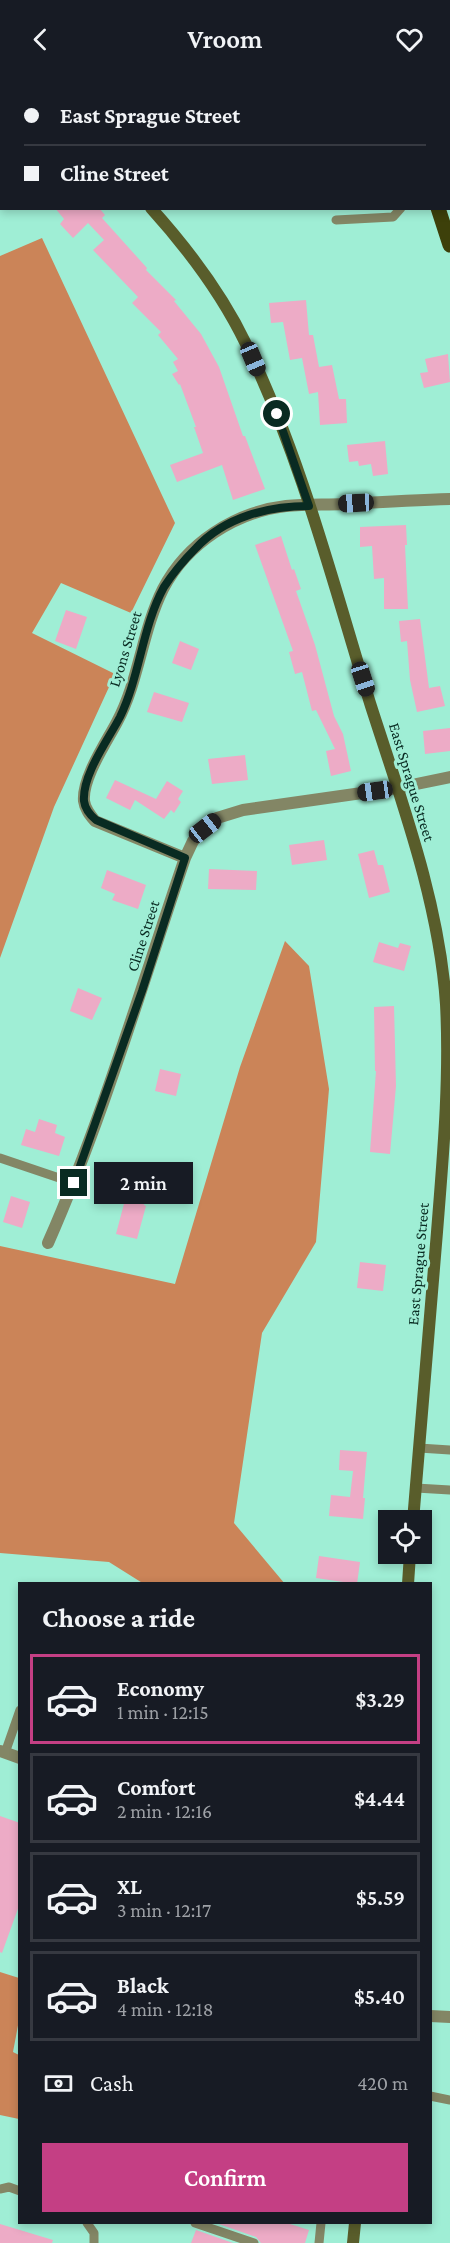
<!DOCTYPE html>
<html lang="en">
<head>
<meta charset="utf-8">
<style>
  body { margin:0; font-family:"Crimson Pro",serif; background:#20242c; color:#f1f3f6; height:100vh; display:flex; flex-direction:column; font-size:22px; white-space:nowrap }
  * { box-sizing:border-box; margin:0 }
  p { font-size:20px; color:#9ea1a6 }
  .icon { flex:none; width:33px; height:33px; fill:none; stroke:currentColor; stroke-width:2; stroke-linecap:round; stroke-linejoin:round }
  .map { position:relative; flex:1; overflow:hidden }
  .drawer { position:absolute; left:18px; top:1504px; width:414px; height:642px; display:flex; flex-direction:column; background:#171b24; border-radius:0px; box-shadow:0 3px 9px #0003 }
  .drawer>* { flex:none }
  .guide { position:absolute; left:0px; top:0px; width:450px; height:132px; box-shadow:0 3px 9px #0003; display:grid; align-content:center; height:132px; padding:0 24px; background:#171b24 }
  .tools { position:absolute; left:378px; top:1432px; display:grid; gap:12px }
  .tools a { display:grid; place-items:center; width:54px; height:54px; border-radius:0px; background:#171b24; box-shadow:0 3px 9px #0003; font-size:30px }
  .end { position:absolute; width:27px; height:27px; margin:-14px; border:8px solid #092b22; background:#fff; box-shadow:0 0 0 3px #fff }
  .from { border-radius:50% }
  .bubble { position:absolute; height:42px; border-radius:0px; background:#171b24; box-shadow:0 3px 9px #0003; font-size:20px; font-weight:600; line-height:42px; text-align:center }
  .car { position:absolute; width:18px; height:36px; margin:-18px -9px; border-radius:8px; box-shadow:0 0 4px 2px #0007; background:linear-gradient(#222 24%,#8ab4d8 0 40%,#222 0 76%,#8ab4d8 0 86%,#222 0) }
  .guide b { display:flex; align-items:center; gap:21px; height:57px; font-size:22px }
  .guide b+b { border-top:2px solid #363941 }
  .guide i { width:15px; height:15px; background:#f1f3f6 }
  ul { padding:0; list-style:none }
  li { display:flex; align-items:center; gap:18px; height:90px; margin:0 12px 9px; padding:0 12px; border:3px solid #363941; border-radius:0px }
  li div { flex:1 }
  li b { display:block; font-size:22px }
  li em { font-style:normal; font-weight:600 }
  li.on { border-color:#c43f84 }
  li>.icon { width:54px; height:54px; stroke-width:1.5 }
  h2 { padding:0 24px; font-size:27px; line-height:72px }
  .pay { display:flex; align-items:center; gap:15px; height:66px; padding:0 24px; font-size:22px }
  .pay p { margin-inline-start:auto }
  .cta { display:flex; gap:12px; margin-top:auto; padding:12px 24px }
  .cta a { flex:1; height:69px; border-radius:0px; background:#c43f84; color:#fff; font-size:24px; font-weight:600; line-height:69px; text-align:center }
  header { display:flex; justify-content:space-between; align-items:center; height:78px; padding:0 24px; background:#171b24; font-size:27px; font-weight:600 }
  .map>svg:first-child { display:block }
</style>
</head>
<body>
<header><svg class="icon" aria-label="back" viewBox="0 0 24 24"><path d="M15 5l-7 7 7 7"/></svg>Vroom<svg class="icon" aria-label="heart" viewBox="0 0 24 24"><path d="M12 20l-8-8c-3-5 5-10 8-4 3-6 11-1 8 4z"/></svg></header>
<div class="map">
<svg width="450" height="2165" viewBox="0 0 450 2165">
  <rect width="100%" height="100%" fill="#9feed5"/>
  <!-- forest -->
  <path fill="#cb8458" d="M42 160 175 445 131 535 61 505 32 555 115 596 54 729 0 880V178Z
    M285 863 309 888 329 1011 316 1164 262 1255 234 1445 285 1506H144L109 1484 0 1475V1168L175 1206 240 989Z
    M0 1894 19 1900V1942L13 1974 19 1977V2041L0 2037Z"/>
  <!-- building -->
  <path fill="#edabc6" d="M55 130H99L105 137 102 140 147 190 146 192 176 222 174 223 201 256 219 289 243 358H245L265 411 233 422 222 387 177 404 170 387 203 375 194 349H196L180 306 179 307 172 296 178 293 173 284 178 281 158 257 161 254 132 225 138 219 93 172 104 162 88 145 73 160 60 146 64 141Z
    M306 222 309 257H313L319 289 332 287 339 321H346L347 345 320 347 318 314 309 316 302 280 290 282 283 244 271 245 269 225Z
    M448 276 450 304 424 310 420 295 428 294 425 281Z
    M385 363 388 396 373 398 371 386 359 388 358 383 349 384 347 367Z
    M406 447 407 467H405L408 531H384V500L374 501 372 468 360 469V449Z
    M281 458 292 492 294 491 301 511 296 513 315 567 334 638 343 656 351 693 331 698 326 673 335 671 316 632 312 633 302 594 295 596 289 574 293 573 255 467Z
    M66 532 87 539 76 571 55 563Z
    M420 541 429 610 440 608 445 628 417 634 410 602 407 563 401 564 399 543Z
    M180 563 199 571 191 592 172 585Z
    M154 614 189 625 182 644 147 634Z
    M450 650V673L425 676 423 653Z
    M245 677 248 702 212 706 208 681Z
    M115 702 156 721 167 703 183 713 178 721 181 724 174 735 171 732 164 741 135 722 130 732 106 720Z
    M324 762 327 782 292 787 289 767Z
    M374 772 378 787H383L390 814 369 820 358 776Z
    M209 791 257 793 256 812 208 811Z
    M107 792 146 807 138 831 112 822 115 816 101 810Z
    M379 864 398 870 400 865 411 868 404 893 373 884Z
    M78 910 102 920 92 942 70 933Z
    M394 928 396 1008 390 1076 370 1074 376 993H375L374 929Z
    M160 991 181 996 176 1018 155 1013Z
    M39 1041 57 1047 55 1055 65 1059 59 1078 21 1067 26 1051 35 1054Z
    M11 1118 30 1124 22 1150 3 1144Z
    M126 1118 145 1124 144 1127 146 1128 137 1161 116 1156Z
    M360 1184 386 1187 383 1213 357 1210Z
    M340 1372 367 1374 363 1420H365L363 1441 329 1438 331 1417 350 1419 353 1393 339 1392Z
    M319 1478 360 1484 357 1506 316 1500Z
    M0 1738 20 1745V1825L2 1875 0 1874Z
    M216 2145H287L309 2152 305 2165H261L256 2159Z
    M0 2146 53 2162 52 2165H0Z
    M196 2152 233 2165H191Z"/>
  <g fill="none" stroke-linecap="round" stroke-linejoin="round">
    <!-- lane -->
    <path stroke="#838665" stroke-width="9" d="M336 142 393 139 401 130
      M0 1080 74 1105
      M419 1370 450 1372
      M416 1410 450 1412
      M5 1675 20 1632
      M430 2018 450 2022
      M0 2111 9 2109 20 2113
      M87 2145 94 2155V2165
      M195 2145 254 2165
      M319 2165 321 2145"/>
    <!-- street -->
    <path stroke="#838665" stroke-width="12" d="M448 75H450
      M185 780 95 743C90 737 85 731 84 723 82 700 106 665 117 644 139 603 142 553 163 511 187 465 235 434 286 428 306 426 326 427 345 426 380 424 415 422 450 421
      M48 1165C103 1040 141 909 185 780L193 763 205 750 217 740 243 732 397 710 450 699
      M0 1673 20 1680
      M430 1938 450 1939"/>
    <!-- secondary -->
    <path stroke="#595d2b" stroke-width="12" d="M36 0 37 2
      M151 130C188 171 222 216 246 266 301 379 333 505 370 625 401 722 439 823 446 926 450 1002 443 1078 437 1154 429 1250 421 1347 413 1443
      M408 1506 410 1476
      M353 2165 355 2145"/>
    <!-- primary -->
    <path stroke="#3d400a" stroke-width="15" d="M392 0 393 2
      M438 130 450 167"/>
  </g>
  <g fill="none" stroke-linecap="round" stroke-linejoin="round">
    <!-- route -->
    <path stroke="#092b22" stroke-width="8" d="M74 1105 142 913 185 780 96 742C90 737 85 731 84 723 82 697 108 662 120 639 140 598 142 549 164 509 173 495 184 482 196 470 225 439 268 428 309 428L277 336"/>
  </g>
  <g text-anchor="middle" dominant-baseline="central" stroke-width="6" stroke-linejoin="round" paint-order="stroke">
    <!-- street labels -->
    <g font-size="16" fill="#092b22" stroke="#9feed5">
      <text transform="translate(125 571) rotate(-73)">Lyons Street</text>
      <text transform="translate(412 704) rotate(73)">East Sprague Street</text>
      <text transform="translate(143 858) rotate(-72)">Cline Street</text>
      <text transform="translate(418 1186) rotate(-85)">East Sprague Street</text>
    </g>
  </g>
</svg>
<div class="tools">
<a><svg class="icon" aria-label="locate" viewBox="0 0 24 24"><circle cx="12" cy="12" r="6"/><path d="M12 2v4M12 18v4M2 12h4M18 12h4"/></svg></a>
</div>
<i class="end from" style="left:277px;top:336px"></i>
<i class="end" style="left:74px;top:1105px"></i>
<div class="bubble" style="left:94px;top:1084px;width:99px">2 min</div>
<i class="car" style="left:253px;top:281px;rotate:157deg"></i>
<i class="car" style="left:356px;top:425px;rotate:267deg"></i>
<i class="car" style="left:363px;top:601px;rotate:162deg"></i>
<i class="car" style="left:375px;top:713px;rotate:262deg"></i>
<i class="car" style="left:205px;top:750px;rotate:52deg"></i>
<div class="guide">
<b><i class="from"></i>East Sprague Street</b>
<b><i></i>Cline Street</b>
</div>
<section class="drawer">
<h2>Choose a ride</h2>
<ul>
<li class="on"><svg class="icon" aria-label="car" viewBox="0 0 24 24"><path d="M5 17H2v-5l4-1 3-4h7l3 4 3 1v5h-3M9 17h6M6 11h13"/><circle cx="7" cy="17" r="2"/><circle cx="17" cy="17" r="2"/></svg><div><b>Economy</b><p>1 min · 12:15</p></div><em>$3.29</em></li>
<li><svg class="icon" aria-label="car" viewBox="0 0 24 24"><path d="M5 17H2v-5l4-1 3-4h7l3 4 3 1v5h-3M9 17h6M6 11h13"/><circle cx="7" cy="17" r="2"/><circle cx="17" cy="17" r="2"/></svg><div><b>Comfort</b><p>2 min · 12:16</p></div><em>$4.44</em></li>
<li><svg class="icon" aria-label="car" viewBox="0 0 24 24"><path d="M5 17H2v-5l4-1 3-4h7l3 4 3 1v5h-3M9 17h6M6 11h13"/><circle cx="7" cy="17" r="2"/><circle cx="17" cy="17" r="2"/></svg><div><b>XL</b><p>3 min · 12:17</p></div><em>$5.59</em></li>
<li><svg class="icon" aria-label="car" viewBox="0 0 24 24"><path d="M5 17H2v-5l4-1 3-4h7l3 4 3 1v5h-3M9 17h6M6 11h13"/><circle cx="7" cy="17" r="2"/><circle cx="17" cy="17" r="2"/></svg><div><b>Black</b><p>4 min · 12:18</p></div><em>$5.40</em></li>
</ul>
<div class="pay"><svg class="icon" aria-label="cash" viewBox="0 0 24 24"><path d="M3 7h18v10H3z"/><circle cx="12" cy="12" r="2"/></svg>Cash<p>420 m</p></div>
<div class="cta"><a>Confirm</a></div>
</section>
</div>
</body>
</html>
